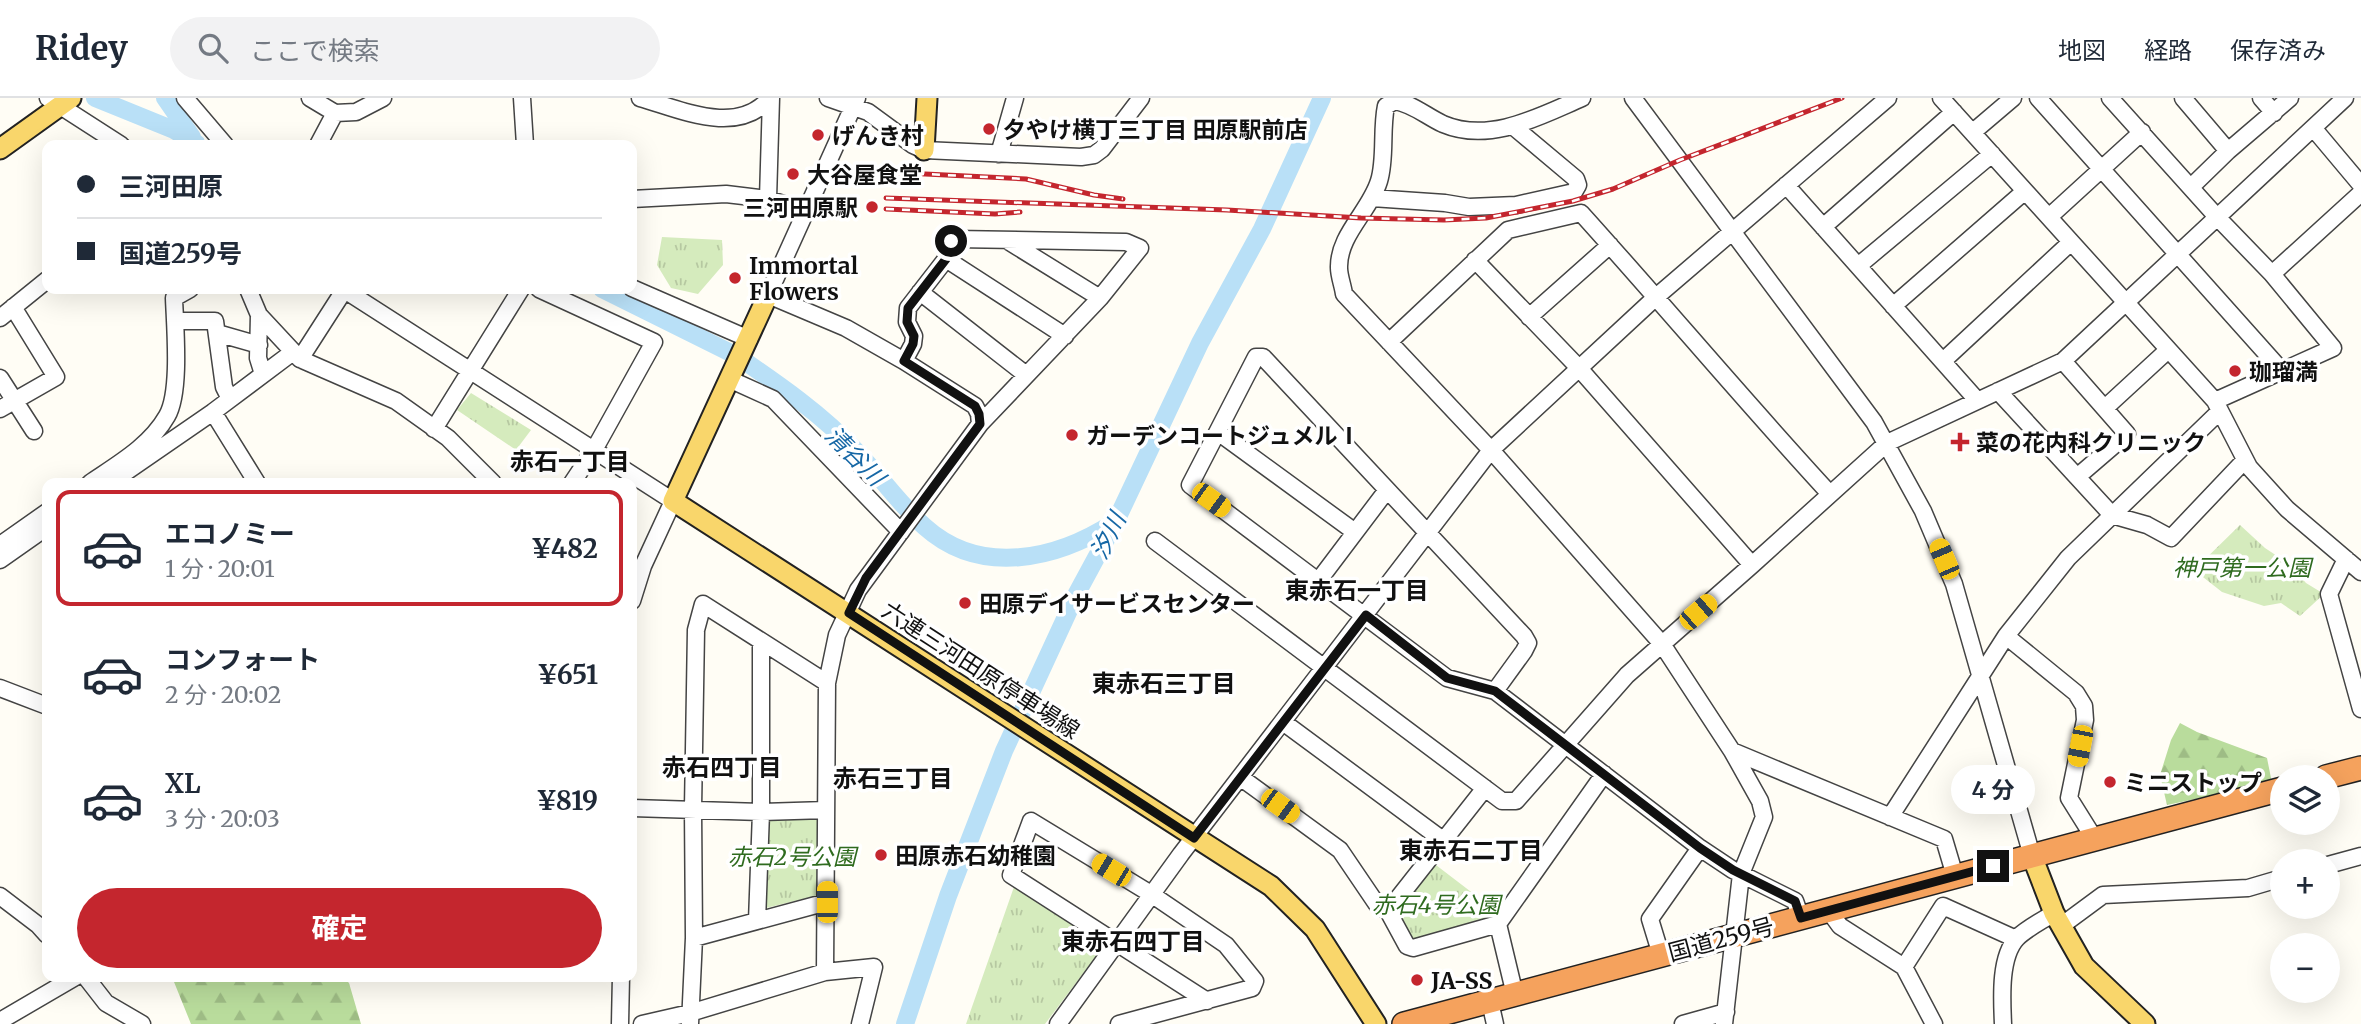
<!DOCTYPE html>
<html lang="ja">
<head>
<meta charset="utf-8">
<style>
  body { margin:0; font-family:Merriweather,"Noto Sans JP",serif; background:#f2f2f3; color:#1f2937; height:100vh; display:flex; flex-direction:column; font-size:26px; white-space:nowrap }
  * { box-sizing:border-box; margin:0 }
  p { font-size:23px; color:#747a83 }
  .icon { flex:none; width:38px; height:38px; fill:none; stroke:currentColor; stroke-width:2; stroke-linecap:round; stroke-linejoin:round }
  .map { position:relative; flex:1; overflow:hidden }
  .panel { position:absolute; left:42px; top:380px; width:595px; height:504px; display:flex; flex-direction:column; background:#fff; border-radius:14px; box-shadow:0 7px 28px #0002 }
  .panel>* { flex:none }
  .hud { position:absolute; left:42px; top:42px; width:595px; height:154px; border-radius:14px; box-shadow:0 7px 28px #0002; display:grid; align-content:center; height:154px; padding:0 35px; background:#fff }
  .fabs { position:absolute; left:2270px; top:667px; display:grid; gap:14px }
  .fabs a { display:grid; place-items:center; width:70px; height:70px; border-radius:50%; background:#fff; box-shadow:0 7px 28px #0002; font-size:35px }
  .end { position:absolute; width:32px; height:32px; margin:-16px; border:9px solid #111; background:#fff; box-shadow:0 0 0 4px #fff }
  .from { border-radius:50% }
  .bubble { position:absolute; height:49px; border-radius:24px; background:#fff; box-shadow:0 7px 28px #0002; font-size:23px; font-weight:700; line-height:49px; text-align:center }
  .car { position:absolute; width:21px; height:42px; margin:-21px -10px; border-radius:9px; box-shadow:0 0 5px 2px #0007; background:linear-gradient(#f5c518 24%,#345 0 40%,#f5c518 0 76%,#345 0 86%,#f5c518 0) }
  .hud b { display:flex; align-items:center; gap:24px; height:66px; font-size:26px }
  .hud b+b { border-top:2px solid #e0e1e3 }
  .hud i { width:18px; height:18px; background:#1f2937 }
  ul { padding:12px 0 0; list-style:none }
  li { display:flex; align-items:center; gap:21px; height:116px; margin:0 14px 10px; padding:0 21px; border:4px solid transparent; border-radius:14px }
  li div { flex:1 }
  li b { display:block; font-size:26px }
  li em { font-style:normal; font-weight:700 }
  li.selected { border-color:#c4262e }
  li>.icon { width:63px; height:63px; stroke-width:1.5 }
  .action { display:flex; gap:14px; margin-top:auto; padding:14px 35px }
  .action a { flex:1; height:80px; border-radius:42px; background:#c4262e; color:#fff; font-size:28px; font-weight:700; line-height:80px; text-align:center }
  header { display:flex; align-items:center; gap:42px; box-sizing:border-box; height:98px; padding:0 35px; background:#fff; border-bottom:2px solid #e0e1e3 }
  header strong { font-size:33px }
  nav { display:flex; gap:38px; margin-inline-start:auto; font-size:24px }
  .search { width:490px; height:63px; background:#f2f2f3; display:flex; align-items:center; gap:18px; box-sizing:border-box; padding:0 24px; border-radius:38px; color:#747a83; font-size:26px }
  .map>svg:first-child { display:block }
</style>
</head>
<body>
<header>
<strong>Ridey</strong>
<div class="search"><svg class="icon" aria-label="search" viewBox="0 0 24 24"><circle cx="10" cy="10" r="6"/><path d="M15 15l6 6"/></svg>ここで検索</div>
<nav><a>地図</a><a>経路</a><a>保存済み</a></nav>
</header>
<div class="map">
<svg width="2361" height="926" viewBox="0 0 2361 926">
  <defs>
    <pattern id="grass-tufts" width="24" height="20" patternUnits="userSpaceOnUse" patternTransform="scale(1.75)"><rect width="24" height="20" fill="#d5ebbd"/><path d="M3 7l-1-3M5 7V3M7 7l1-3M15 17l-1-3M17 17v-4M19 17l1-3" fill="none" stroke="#b6c8a1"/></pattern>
    <pattern id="forest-firs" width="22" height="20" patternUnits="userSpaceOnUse" patternTransform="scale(1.75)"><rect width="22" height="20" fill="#b9dc9c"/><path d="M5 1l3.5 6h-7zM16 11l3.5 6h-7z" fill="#9ebc85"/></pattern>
  </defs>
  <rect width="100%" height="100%" fill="#fffdf5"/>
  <!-- grass -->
  <path fill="url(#grass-tufts)" d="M662 139 722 142 723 167 698 196 671 190 657 167Z
    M471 295 531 332 516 352 457 312Z
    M2240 427 2265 450 2289 466 2306 485 2324 496 2300 518 2281 505 2264 508 2222 494 2194 472Z
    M765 719H822L819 797 762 811Z
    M1432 764 1500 816 1493 822 1413 843 1394 812Z
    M1015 786 1106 845 1045 926H966Z"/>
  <!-- forest -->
  <path fill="url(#forest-firs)" d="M2180 625 2197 634 2267 660 2272 685 2167 707 2160 677 2171 642Z
    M172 879H343L349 885 361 926H191Z"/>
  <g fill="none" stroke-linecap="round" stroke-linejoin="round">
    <!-- river -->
    <path stroke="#b9e0f7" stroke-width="18" d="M95 0 174 32 196 45
      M165 0 192 39
      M602 191 737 258C778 286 823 317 857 354 881 379 900 407 925 429 981 479 1057 461 1113 425
      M905 926 948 798 1004 653 1076 497 1116 423 1200 245 1262 131 1322 0"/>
    <!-- minor casing -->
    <g stroke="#444" stroke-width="19">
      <path id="minor" d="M48 0 121 47
        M185 0 225 47
        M310 0 335 15 356 14 383 0
        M522 0 525 47
        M640 0C680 11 737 39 770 0
        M828 0 868 14 913 47 924 52 1081 59 1094 57 1102 51 1141 0
        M1582 0C1540 18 1490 46 1443 26 1426 18 1413 6 1395 3L1386 8C1381 32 1386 61 1379 83 1370 113 1338 137 1339 170 1339 178 1343 188 1344 196L1491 352 1662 546 1732 653 1760 703 1764 719 1741 776 1724 926
        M1633 0 1874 324 1923 413 1954 486 2032 758
        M1941 0 2215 303 2249 369 2287 411 2361 474
        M2038 0 2282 273
        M2110 0 2217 119 2272 176 2333 250 2215 303
        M2183 0 2228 53
        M2261 0 2274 15
        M2314 31 2361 87
        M1973 34 2013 0
        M318 47 335 15
        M999 56 1015 0
        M1786 87 1976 301
        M2191 89 2228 53 2290 0
        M1372 100 1445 105 1469 109 1516 107 1574 94 1578 87 1576 81 1514 29
        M632 101 726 96 768 101 805 113
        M768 101 771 0
        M2049 119 2142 34
        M1823 129 1954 14
        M1008 143 1100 200
        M946 161 951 143 955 141 1126 144 1140 150 1100 200 980 326
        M1475 162 1578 269 1752 467
        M1858 168 1992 56
        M2272 176 2361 95
        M632 190 749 241
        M248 191 259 217 300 261 396 303 448 340 493 385
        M343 191 673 403 643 468 632 503
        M539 191 654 244 594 352 572 385
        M920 194 1025 276
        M1893 208 2025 93
        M259 217 258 260 263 276
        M1529 219 1610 147
        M0 220 47 182
        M175 223H215L224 289 230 301
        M217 235 259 247
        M1389 244 1508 132 1581 115C1665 208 1745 304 1830 396
        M300 261 345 191
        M904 263 913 246 914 238 907 224 908 210 946 161 1065 238
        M1943 263 2070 145
        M2063 263 2127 336 2077 379
        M0 280 34 333
        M729 281 773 301 901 434
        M1998 293 2112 417 2147 427 2171 440 2245 362
        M2105 310 2168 252
        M0 311 56 279 13 209
        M213 314 257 385
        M434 331 521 191
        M1218 334 1355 434
        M90 385C118 366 150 348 167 318 181 294 175 229 174 200L190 191
        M110 385 213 314 293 254
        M1155 443 1502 703H1516L1627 577 1752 467 1887 345 2063 263 2345 0
        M0 447 47 414
        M2346 461 2329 496 2361 611
        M0 462 47 429
        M1319 482 1387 392
        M2006 538 2076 595 2084 608 2085 622 2069 700 2094 740
        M0 590 47 608
        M1495 593 1447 580 1190 387 1256 259H1263L1524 538 1528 545 1524 553 1495 593 1700 750 1733 772 1795 803 1801 820
        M1283 624 1444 743
        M1732 653 1944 741 1955 778
        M1240 679 1340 752 1378 808 1388 813 1407 848 1413 850 1498 826 1604 676
        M632 710 761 714 826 712
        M1890 719 2006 538 2068 460 2220 313
        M2328 767 2361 758
        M0 798 38 827 47 837
        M1388 813 1485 690
        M1829 813 1840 828 1904 869 1934 926
        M757 823 761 714V543
        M1498 826 1515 897
        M2061 828 2103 797 2248 790 2282 780
        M694 840 827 804
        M1661 857 1650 821 1700 750
        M1904 869 1943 808 2016 841
        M825 874 827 585 837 537 858 492 980 326 979 316 975 308 904 263 846 230 768 197 857 0
        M85 878 106 905 142 926
        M1490 904 1495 926
        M0 923 77 878
        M620 926 621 878
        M642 926 690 915 825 874 874 869 860 926
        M690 926 694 840 693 711 696 532 703 506 827 585
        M1058 926 1181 756 1491 352 1656 199 1888 0
        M1119 926 1252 890 1255 883 1226 847 1151 796 1031 723 1011 777 1207 903
        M1683 926 1726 914
        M2003 926C2002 902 1999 859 2017 840 2027 830 2042 823 2054 815"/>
    </g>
    <!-- major casing -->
    <g stroke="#222" stroke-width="23">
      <path id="major" d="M0 51 71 0
        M924 52 927 0
        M768 197 673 403 1271 788 1315 831 1376 926
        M2032 758 2054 815 2084 868 2145 926"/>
    </g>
    <!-- highway casing -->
    <g stroke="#222" stroke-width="26">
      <path id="highway" d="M2326 679 2361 670
        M1404 926 2282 691"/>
    </g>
    <!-- minor -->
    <use href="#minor" stroke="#fff" stroke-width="16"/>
    <!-- major -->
    <use href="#major" stroke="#f9d66b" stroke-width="19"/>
    <!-- highway -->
    <use href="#highway" stroke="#f5a25d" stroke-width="23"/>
    <!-- rail casing -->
    <g stroke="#c4262e" stroke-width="5">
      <path id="rail" d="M884 74 1026 81 1094 97 1123 101
        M886 100 1227 112 1361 120 1444 122 1486 120 1573 103 1613 91 1680 62 1842 0
        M886 111 995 116 1020 114"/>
    </g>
    <!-- rail -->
    <use href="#rail" stroke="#fff" stroke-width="2.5" stroke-dasharray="8" stroke-linecap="butt"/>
  </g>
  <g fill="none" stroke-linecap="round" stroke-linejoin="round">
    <!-- route -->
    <path stroke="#111" stroke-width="9" d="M951 143 946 161 908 210 907 224 914 238 913 246 904 263 975 308 979 316 980 326 866 480 849 515 1194 740 1366 517 1447 580 1495 593 1700 750 1733 772 1795 803 1801 820 1993 768"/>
  </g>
  <!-- markers -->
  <g fill="#c4262e" stroke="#fff" stroke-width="2.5">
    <circle cx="989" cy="31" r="7"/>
    <circle cx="818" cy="37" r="7"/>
    <circle cx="793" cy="76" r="7"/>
    <circle cx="872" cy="109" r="7"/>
    <circle cx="735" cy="180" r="7"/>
    <circle cx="2235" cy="273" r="7"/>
    <circle cx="1072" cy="337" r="7"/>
    <path d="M1956.5 333.5h7v7h7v7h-7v7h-7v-7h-7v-7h7z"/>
    <circle cx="965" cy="505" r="7"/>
    <circle cx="2110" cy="684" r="7"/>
    <circle cx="881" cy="757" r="7"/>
    <circle cx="1417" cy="882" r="7"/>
  </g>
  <g text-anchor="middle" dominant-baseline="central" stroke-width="7" stroke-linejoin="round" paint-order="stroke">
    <!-- poi labels -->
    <g font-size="23" font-weight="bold" fill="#111" stroke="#fff" text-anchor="start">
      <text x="1003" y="31">夕やけ横丁三丁目 田原駅前店</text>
      <text x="832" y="37">げんき村</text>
      <text x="807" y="76">大谷屋食堂</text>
      <text x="858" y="109" text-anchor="end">三河田原駅</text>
      <text x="749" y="167">Immortal<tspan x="749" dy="26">Flowers</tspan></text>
      <text x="2249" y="273">珈瑠満</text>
      <text x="1086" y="337">ガーデンコートジュメルⅠ</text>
      <text x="1976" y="344">菜の花内科クリニック</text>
      <text x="979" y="505">田原デイサービスセンター</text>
      <text x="2124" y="684">ミニストップ</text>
      <text x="895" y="757">田原赤石幼稚園</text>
      <text x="1431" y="882">JA-SS</text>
    </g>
    <!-- park labels -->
    <g font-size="23" font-style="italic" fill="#2f6b1f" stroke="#fff">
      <text x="2242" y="469">神戸第一公園</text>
      <text x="792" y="758">赤石2号公園</text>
      <text x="1436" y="806">赤石4号公園</text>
    </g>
    <!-- street labels -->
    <g font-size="23" fill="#111" stroke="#fff">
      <text transform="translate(981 572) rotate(33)">六連三河田原停車場線</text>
      <text transform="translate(1721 841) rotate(-15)">国道259号</text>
    </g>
    <!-- water labels -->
    <g font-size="24" font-style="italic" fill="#1768a6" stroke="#fff">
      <text transform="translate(855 358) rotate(45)">清谷川</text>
      <text transform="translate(1108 438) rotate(-64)">汐川</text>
    </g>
    <!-- neighbourhood labels -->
    <g font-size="24" font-weight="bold" fill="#111" stroke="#fff">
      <text x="570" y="363">赤石一丁目</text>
      <text x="1357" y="492">東赤石一丁目</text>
      <text x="1164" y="585">東赤石三丁目</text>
      <text x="722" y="669">赤石四丁目</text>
      <text x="893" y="680">赤石三丁目</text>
      <text x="1471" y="752">東赤石二丁目</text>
      <text x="1133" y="843">東赤石四丁目</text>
    </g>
  </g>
</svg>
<div class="fabs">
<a><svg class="icon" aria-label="layers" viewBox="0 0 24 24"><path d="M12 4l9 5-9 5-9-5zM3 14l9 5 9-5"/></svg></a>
<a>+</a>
<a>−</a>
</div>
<i class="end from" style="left:951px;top:143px"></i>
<i class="end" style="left:1993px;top:768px"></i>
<div class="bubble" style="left:1951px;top:667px;width:84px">4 分</div>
<i class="car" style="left:1211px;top:402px;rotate:126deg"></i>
<i class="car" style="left:1944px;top:461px;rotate:337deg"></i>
<i class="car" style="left:1698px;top:514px;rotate:49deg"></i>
<i class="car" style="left:2080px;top:648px;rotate:191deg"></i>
<i class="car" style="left:1280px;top:708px;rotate:126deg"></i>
<i class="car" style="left:1111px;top:772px;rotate:301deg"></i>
<i class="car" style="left:827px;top:804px;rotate:0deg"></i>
<div class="hud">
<b><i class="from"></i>三河田原</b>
<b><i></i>国道259号</b>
</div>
<section class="panel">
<ul>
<li class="selected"><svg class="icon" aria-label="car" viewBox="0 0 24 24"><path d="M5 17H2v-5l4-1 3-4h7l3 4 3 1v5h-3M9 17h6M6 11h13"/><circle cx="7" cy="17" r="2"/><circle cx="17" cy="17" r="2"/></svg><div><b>エコノミー</b><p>1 分 · 20:01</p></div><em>¥482</em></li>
<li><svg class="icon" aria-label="car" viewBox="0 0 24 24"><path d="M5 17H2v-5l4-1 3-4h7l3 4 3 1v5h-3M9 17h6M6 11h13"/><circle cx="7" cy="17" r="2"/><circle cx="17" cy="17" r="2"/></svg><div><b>コンフォート</b><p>2 分 · 20:02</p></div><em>¥651</em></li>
<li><svg class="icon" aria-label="car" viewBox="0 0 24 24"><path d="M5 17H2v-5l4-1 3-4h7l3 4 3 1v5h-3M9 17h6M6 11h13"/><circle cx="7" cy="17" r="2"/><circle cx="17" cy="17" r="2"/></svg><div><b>XL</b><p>3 分 · 20:03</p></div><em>¥819</em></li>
</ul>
<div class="action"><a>確定</a></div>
</section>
</div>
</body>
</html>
